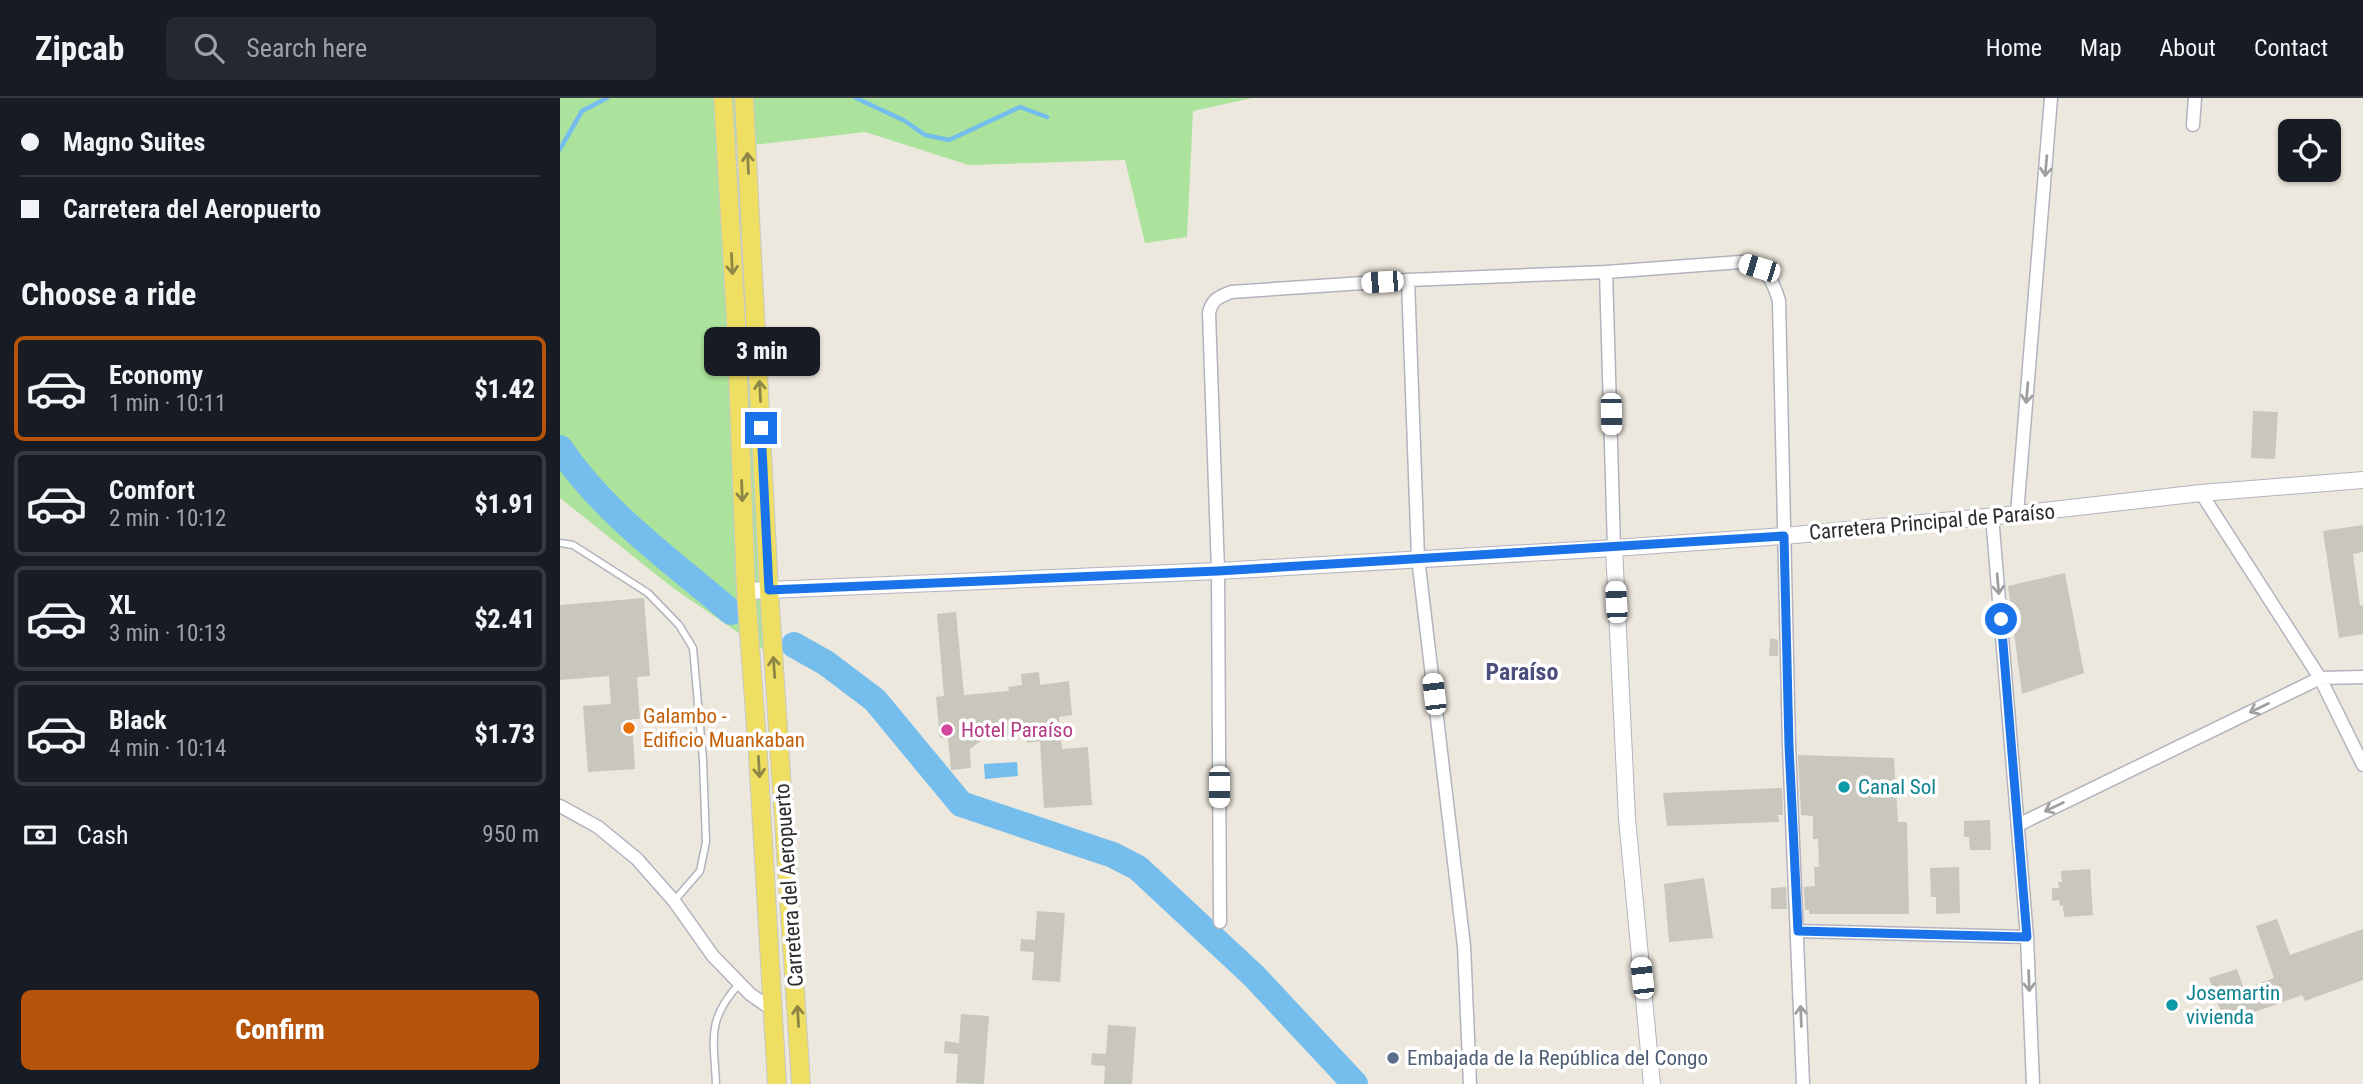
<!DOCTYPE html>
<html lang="en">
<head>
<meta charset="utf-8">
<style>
  body { margin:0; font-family:"Roboto Condensed",sans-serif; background:#242831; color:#f1f3f6; height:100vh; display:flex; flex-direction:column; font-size:26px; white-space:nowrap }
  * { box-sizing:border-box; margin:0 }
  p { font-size:23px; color:#9ea1a6 }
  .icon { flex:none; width:38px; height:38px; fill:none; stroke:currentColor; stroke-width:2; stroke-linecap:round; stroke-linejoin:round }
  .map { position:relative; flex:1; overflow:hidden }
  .side { display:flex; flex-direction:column; background:#171b24; width:560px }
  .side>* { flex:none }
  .top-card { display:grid; align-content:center; height:154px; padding:0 21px; background:#171b24 }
  .tools { position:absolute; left:1718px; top:21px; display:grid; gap:14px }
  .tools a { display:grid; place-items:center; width:63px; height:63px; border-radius:10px; background:#171b24; box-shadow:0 2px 5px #0004; font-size:35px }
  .end { position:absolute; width:32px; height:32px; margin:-16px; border:9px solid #1a73e8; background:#fff; box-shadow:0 0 0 4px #fff }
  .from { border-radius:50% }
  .bubble { position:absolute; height:49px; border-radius:10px; background:#171b24; box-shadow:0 2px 5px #0004; font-size:23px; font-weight:800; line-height:49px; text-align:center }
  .car { position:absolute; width:21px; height:42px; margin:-21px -10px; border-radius:9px; box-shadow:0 0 5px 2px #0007; background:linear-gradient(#fff 24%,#345 0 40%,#fff 0 76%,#345 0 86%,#fff 0) }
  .top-card b { display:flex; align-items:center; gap:24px; height:66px; font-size:26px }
  .top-card b+b { border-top:2px solid #363941 }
  .top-card i { width:18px; height:18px; background:#f1f3f6 }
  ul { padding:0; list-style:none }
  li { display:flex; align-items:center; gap:21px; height:105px; margin:0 14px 10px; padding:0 7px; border:4px solid #363941; border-radius:10px }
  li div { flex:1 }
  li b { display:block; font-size:26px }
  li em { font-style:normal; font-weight:800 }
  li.current { border-color:#b45309 }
  li>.icon { width:63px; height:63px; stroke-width:1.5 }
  h2 { padding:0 21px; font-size:32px; line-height:84px }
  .pay { display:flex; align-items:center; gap:18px; height:77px; padding:0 21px; font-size:26px }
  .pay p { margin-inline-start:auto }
  .action { display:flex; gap:14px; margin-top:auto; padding:14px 21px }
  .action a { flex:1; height:80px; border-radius:10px; background:#b45309; color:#fff; font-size:28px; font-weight:800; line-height:80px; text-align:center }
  header { display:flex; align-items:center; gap:42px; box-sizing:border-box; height:98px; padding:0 35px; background:#171b24; border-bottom:2px solid #363941 }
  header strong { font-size:33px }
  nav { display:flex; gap:38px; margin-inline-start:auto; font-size:24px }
  .search { width:490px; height:63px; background:#242831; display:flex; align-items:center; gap:18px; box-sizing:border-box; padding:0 24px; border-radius:10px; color:#9ea1a6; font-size:26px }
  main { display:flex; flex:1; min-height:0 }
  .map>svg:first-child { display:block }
</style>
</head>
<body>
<header>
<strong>Zipcab</strong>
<div class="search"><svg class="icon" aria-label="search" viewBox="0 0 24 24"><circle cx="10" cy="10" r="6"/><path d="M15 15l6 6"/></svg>Search here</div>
<nav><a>Home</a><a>Map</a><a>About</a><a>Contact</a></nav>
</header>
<main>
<section class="side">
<div class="top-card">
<b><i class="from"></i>Magno Suites</b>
<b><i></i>Carretera del Aeropuerto</b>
</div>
<h2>Choose a ride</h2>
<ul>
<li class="current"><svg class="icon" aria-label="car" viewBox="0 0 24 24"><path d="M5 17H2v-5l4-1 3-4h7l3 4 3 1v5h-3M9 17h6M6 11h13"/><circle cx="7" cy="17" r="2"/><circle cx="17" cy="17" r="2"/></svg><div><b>Economy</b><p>1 min · 10:11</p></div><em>$1.42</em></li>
<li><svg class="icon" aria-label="car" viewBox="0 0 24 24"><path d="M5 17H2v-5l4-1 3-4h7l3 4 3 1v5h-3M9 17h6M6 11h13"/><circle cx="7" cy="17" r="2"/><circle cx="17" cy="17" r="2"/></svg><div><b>Comfort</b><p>2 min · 10:12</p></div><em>$1.91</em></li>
<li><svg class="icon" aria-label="car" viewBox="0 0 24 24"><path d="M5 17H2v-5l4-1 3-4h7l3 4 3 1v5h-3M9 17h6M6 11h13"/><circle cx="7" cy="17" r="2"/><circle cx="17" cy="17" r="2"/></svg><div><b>XL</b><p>3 min · 10:13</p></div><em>$2.41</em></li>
<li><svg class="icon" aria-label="car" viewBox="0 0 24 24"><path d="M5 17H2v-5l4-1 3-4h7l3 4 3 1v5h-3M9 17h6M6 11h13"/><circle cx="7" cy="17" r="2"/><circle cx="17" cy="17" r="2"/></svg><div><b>Black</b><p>4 min · 10:14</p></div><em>$1.73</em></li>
</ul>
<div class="pay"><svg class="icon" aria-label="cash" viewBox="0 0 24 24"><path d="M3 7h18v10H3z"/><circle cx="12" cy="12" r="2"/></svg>Cash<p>950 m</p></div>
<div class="action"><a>Confirm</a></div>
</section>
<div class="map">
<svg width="1803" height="986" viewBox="0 0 1803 986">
  <rect width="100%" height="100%" fill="#ede8de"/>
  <!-- green -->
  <path fill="#abe29c" d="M0 0H692L633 13 627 139 585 145 565 62 409 67 305 34 176 49 211 557 113 490 0 400Z"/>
  <!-- water -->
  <path fill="#74bdec" d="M457 664 458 678 425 681 424 666Z"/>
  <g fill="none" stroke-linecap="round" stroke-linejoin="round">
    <!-- stream -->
    <path stroke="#74bdec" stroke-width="4.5" d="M296 0 345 23 365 37 389 42 460 9 487 19
      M0 51 22 13 47 0"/>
    <!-- river -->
    <path stroke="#74bdec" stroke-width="26" d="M0 350C44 416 112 463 171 514
      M234 547 266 565 315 602 401 706 553 757 578 770 694 878 795 986"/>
  </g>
  <!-- building -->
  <path fill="#c9c6bd" d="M1693 313 1718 314 1715 361 1691 360Z
    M1803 427V454L1793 456 1800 508 1803 507V536L1779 540 1763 433Z
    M1505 475 1524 575 1462 596 1448 488Z
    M84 500 90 578 77 579 80 621H72L75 671 28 674 23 608 51 606 49 578 0 582V507Z
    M396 514 404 597 449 593 448 589 462 587 461 576 479 574 480 587 509 583 512 617 499 619 502 651 528 649 532 707 484 710 480 643 467 645 466 636 426 639 410 651 411 670 391 672 388 639 380 640 376 599 384 598 377 516Z
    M1210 540 1218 542V558H1209Z
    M1238 657 1334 660 1338 724H1347L1349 816H1249V812H1245L1244 789 1255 788 1254 769H1259L1258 741H1253V718L1241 717Z
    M1222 690 1223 717H1218L1219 724 1107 728 1103 695Z
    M1430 722 1431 752H1410L1409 739H1404V723Z
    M1399 769 1400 815 1376 816V799H1371L1370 770Z
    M1530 771 1533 817 1504 819 1503 807 1500 808 1499 802 1492 803V790H1499L1498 784H1502L1501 773Z
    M1144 780 1153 840 1109 844 1104 786Z
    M1226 789 1227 811H1211V790Z
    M477 813 505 815 500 884 472 882 474 854 460 853 461 841 475 842Z
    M1717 821 1730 857 1803 831V882L1745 903 1742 897 1665 925 1649 880 1677 871 1684 891 1714 880 1696 828Z
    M401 916 429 918 424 986 396 985 398 956 384 955 385 943 399 945Z
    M548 927 576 929 572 986H544L545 968 531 967 532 955 546 956Z"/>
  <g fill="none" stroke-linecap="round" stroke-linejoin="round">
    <!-- lane casing -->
    <g stroke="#b2b3bf" stroke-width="9">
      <path id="lane" d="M0 445 13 447 88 495 119 527 133 550 143 662 146 744 140 773 114 803
        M156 986C154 940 146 923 179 886"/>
    </g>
    <!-- street casing -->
    <g stroke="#b2b3bf" stroke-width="15">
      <path id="street" d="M1633 27 1635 0
        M1046 174 1054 450
        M848 182 858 460 904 848 910 986
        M1641 395 1760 580 1803 667
        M1457 416 1491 0
        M1432 418 1467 839 1473 986
        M0 708 38 729 77 761 114 803 153 858 190 896 213 912
        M1458 727 1760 580 1803 579
        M660 824 658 473 649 215C652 201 659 199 671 194L848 182 1046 174 1181 164C1206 172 1212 178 1219 203L1229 648 1243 986
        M1238 833 1467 839"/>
    </g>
    <!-- secondary casing -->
    <g stroke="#b2b3bf" stroke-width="18">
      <path id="secondary" d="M1054 450 1067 720 1092 986
        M186 493 658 473 1054 450 1224 438 1457 416 1641 395 1803 382"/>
    </g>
    <!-- primary casing -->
    <g stroke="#c8c8c8" stroke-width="20">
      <path id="primary" d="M163 0 176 223 186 493 198 657 217 986
        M184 0 209 492 241 986"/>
    </g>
    <!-- lane -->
    <use href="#lane" stroke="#fff" stroke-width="6"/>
    <!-- street -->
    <use href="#street" stroke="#fff" stroke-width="12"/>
    <!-- secondary -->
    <use href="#secondary" stroke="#fff" stroke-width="16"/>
    <!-- primary -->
    <use href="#primary" stroke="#eedf62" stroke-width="18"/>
  </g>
  <!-- one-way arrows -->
  <defs><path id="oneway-shaft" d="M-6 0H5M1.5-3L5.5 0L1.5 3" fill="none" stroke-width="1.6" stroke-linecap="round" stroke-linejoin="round" transform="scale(1.75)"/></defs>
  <g stroke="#8d8647">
    <use href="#oneway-shaft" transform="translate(188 65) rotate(-93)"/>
    <use href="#oneway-shaft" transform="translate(172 166) rotate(87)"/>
    <use href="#oneway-shaft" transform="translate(200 293) rotate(-93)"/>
    <use href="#oneway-shaft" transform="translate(182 393) rotate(88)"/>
    <use href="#oneway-shaft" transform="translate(214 569) rotate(-94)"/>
    <use href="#oneway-shaft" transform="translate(199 669) rotate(87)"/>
    <use href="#oneway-shaft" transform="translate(238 918) rotate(-93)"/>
  </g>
  <g stroke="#a0a0a0">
    <use href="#oneway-shaft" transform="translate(1486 68) rotate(95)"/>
    <use href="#oneway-shaft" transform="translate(1467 295) rotate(95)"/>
    <use href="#oneway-shaft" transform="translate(1438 486) rotate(85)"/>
    <use href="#oneway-shaft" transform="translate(1699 610) rotate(154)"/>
    <use href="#oneway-shaft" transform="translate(1494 709) rotate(154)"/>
    <use href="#oneway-shaft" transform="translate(1469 883) rotate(88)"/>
    <use href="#oneway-shaft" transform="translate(1241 918) rotate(-92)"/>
  </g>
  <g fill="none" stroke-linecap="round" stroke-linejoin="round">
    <!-- route -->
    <path stroke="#1a73e8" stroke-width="9" d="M201 330 209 492 658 473 1224 438 1229 648 1238 833 1467 839 1441 521"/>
  </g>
  <!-- markers -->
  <circle fill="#e8710a" stroke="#fff" stroke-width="2.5" cx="69" cy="630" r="7"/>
  <circle fill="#d1479c" stroke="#fff" stroke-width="2.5" cx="387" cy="632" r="7"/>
  <g fill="#0f9aa8" stroke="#fff" stroke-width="2.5">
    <circle cx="1284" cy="689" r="7"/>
    <circle cx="1612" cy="907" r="7"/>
  </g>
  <circle fill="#5c6f8a" stroke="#fff" stroke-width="2.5" cx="833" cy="960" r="7"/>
  <g text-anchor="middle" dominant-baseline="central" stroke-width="7" stroke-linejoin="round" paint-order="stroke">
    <!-- street labels -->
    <g font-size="21" fill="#2c2c2c" stroke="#fff">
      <text transform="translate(1372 424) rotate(-5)">Carretera Principal de Paraíso</text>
      <text transform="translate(229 787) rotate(-94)">Carretera del Aeropuerto</text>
    </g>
    <!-- food labels -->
    <g font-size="21" fill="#c56008" stroke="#fff" text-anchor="start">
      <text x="83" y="618">Galambo -<tspan x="83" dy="24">Edificio Muankaban</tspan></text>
    </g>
    <!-- hotel labels -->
    <g font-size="21" fill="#b23c85" stroke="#fff" text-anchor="start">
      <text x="401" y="632">Hotel Paraíso</text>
    </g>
    <!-- culture labels -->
    <g font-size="21" fill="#0d838f" stroke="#fff" text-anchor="start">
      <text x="1298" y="689">Canal Sol</text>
      <text x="1626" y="895">Josemartin<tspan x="1626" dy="24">vivienda</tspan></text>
    </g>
    <!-- service labels -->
    <g font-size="21" fill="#4e5e75" stroke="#fff" text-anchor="start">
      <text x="847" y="960">Embajada de la República del Congo</text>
    </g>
    <!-- quarter labels -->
    <g font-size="24" font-weight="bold" fill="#4c4f7c" stroke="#fff">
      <text x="962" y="574">Paraíso</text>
    </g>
  </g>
</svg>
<div class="tools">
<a><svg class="icon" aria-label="locate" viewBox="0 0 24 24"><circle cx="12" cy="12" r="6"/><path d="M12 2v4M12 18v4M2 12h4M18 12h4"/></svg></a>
</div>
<i class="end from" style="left:1441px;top:521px"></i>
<i class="end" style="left:201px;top:330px"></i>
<div class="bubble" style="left:144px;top:229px;width:116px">3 min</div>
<i class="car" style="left:1199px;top:170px;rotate:287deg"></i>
<i class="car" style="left:822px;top:184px;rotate:266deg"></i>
<i class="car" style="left:1051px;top:316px;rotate:179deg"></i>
<i class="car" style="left:1056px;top:504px;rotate:357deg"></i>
<i class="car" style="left:874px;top:596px;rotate:353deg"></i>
<i class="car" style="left:659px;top:689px;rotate:180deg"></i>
<i class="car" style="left:1082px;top:880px;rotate:354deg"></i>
</div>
</main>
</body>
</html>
